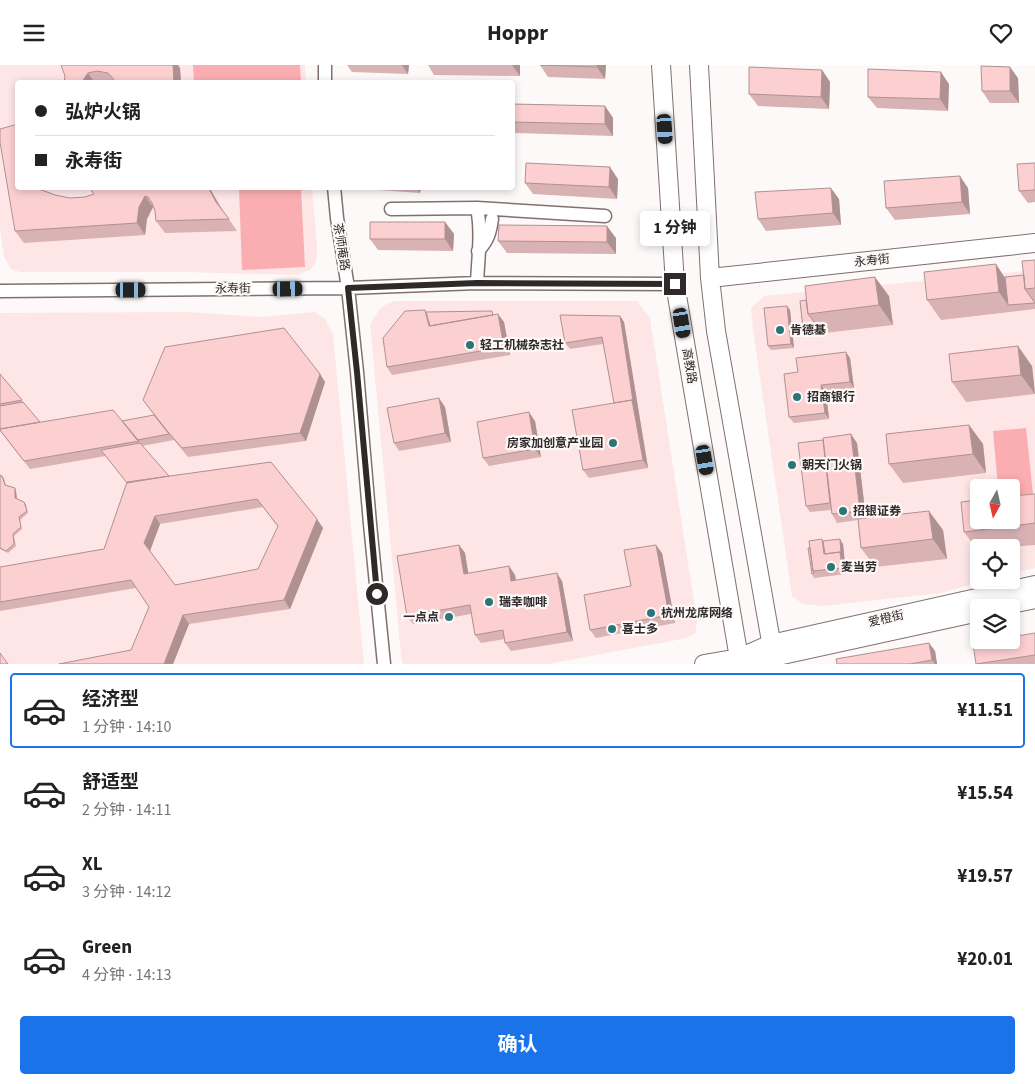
<!DOCTYPE html>
<html lang="zh">
<head>
<meta charset="utf-8">
<style>
  body { margin:0; font-family:"Source Sans 3","Noto Sans SC",sans-serif; background:#f2f2f2; color:#222; height:100vh; display:flex; flex-direction:column; font-size:19px; white-space:nowrap }
  * { box-sizing:border-box; margin:0 }
  p { font-size:16px; color:#767676 }
  .icon { flex:none; width:28px; height:28px; fill:none; stroke:currentColor; stroke-width:2; stroke-linecap:round; stroke-linejoin:round }
  .map { position:relative; height:599px; overflow:hidden }
  .drawer { display:flex; flex-direction:column; background:#fff; flex:1 }
  .drawer>* { flex:none }
  .hud { position:absolute; left:15px; top:15px; width:500px; height:110px; border-radius:5px; box-shadow:0 2px 8px #0003; display:grid; align-content:center; height:110px; padding:0 20px; background:#fff }
  .needle { width:32px; rotate:188deg }
  .buttons { position:absolute; left:970px; top:414px; display:grid; gap:10px }
  .buttons a { display:grid; place-items:center; width:50px; height:50px; border-radius:5px; background:#fff; box-shadow:0 2px 8px #0003; font-size:25px }
  .end { position:absolute; width:22px; height:22px; margin:-11px; border:6px solid #302929; background:#fff; box-shadow:0 0 0 2px #fff }
  .from { border-radius:50% }
  .bubble { position:absolute; height:35px; border-radius:5px; background:#fff; box-shadow:0 2px 8px #0003; font-size:16px; font-weight:700; line-height:35px; text-align:center }
  .car { position:absolute; width:15px; height:30px; margin:-15px -8px; border-radius:6px; box-shadow:0 0 4px 1px #0007; background:linear-gradient(#222 24%,#8ab4d8 0 40%,#222 0 76%,#8ab4d8 0 86%,#222 0) }
  .hud b { display:flex; align-items:center; gap:18px; height:48px; font-size:19px }
  .hud b+b { border-top:1px solid #e0e0e0 }
  .hud i { width:12px; height:12px; background:#222 }
  ul { padding:9px 0 0; list-style:none }
  li { display:flex; align-items:center; gap:15px; height:75px; margin:0 10px 8px; padding:0 10px; border:2px solid transparent; border-radius:5px }
  li div { flex:1 }
  li b { display:block; font-size:19px }
  li em { font-style:normal; font-weight:700 }
  li.selected { border-color:#1a73e8 }
  li>.icon { width:45px; height:45px; stroke-width:1.5 }
  .cta { display:flex; gap:10px; margin-top:auto; padding:10px 20px }
  .cta a { flex:1; height:58px; border-radius:5px; background:#1a73e8; color:#fff; font-size:20px; font-weight:700; line-height:58px; text-align:center }
  header { display:flex; justify-content:space-between; align-items:center; height:65px; padding:0 20px; background:#fff; font-size:22px; font-weight:700 }
  .map>svg:first-child { display:block }
</style>
</head>
<body>
<header><svg class="icon" aria-label="menu" viewBox="0 0 24 24"><path d="M4 6h16M4 12h16M4 18h16"/></svg>Hoppr<svg class="icon" aria-label="heart" viewBox="0 0 24 24"><path d="M12 20l-8-8c-3-5 5-10 8-4 3-6 11-1 8 4z"/></svg></header>
<div class="map">
<svg width="1035" height="599" viewBox="0 0 1035 599">
  <rect width="100%" height="100%" fill="#fdf9f9"/>
  <!-- built -->
  <path fill="#fee6e7" fill-rule="evenodd" d="M0 0H305L306 17 18 18V122L312 123 317 180V192L315 199 310 205 298 210 184 207H20L11 204 4 192 0 163Z
    M1035 205V503L1011 509V482H979V515H988L940 528 823 541 803 539 792 531 753 265 751 243 764 231ZM979 422H1011V455H979Z
    M394 236H637L650 253 697 556 695 569 682 574 548 599H403L401 590 370 259 379 245 385 240Z
    M188 247 261 252 315 247 325 254 333 269 364 599H0V248Z"/>
  <!-- green -->
  <path fill="#fbaeb2" d="M193 0H300L301 17H194Z
    M239 123H301L305 202 242 205Z
    M1026 363 1033 429 1011 431V422H998L993 366Z"/>
  <g fill="none" stroke-linecap="round" stroke-linejoin="round">
    <!-- street casing -->
    <g stroke="#817070" stroke-width="15">
      <path id="street" d="M325 0V18
        M334 122 337 153 348 223 357 307 370 459 384 599
        M391 144 477 143
        M478 186C488 175 490 168 492 154
        M477 218C478 194 482 167 477 143L605 151
        M0 226 348 223 477 218 675 219"/>
    </g>
    <!-- secondary casing -->
    <g stroke="#817070" stroke-width="20">
      <path id="secondary" d="M661 0 675 219 740 599
        M699 0 710 213 716 266 775 599
        M710 213 1035 178
        M997 542 1035 534
        M739 593 771 579 1035 520
        M704 599 739 593 773 592 979 547"/>
    </g>
    <!-- street -->
    <use href="#street" stroke="#fff" stroke-width="12"/>
    <!-- secondary -->
    <use href="#secondary" stroke="#fff" stroke-width="18"/>
  </g>
  <!-- wall -->
  <path fill="#d9b2b4" fill-rule="evenodd" d="M347 0H409L408 9 352 7Z
    M428 0H520V11L434 10Z
    M540 0H606L605 14 548 12Z
    M62 2 180 3 181 18H64L65 11Z
    M822 5 830 17 829 44 758 41 749 29Z
    M1018 13 1019 38H990L982 26Z
    M949 19 948 46 877 43 868 32Z
    M512 39 605 41 613 53V71L515 68 512 65Z
    M1035 98V137L1028 138 1019 126Z
    M618 114 617 134 533 129 525 118Z
    M18 122 39 124 55 130 70 133 85 132 94 129 89 122H209L224 147 237 166 165 168 156 156 155 146 153 142 147 154 145 170 24 178 15 166Z
    M363 122H421L420 128 364 124Z
    M476 122H512L511 124Z
    M968 123 970 149 895 155 886 143Z
    M839 134 841 160 766 166 758 154Z
    M445 157 454 169 453 186 378 185 370 174Z
    M616 173V189L507 188 498 176Z
    M1035 195V244L941 255 927 235 1005 212 1024 210Z
    M889 231 893 260 808 270 803 264 800 236Z
    M787 241 790 245 794 283 771 285 768 281Z
    M426 247 494 250 504 257 510 290 392 310 387 302Z
    M620 251 624 257 648 403 589 413 583 405 614 338 603 279 570 284 565 278Z
    M850 293 854 323 826 327 829 354 794 358 789 352 798 307Z
    M1032 301 1035 329 966 337 952 317Z
    M0 309 40 357 122 356 154 350 143 335 320 309 325 317 306 376 188 392 174 375 142 381 169 411 271 397 323 463 290 544 189 559 173 599H59L131 585 149 542 136 523 0 546V502L104 484 127 418 106 391 30 404 0 366ZM263 442 278 462 258 504 175 520 150 486 160 459Z
    M445 342 451 377 399 386 394 378Z
    M535 356 541 392 489 401 483 393Z
    M969 360 983 379 986 408 903 418 889 399Z
    M857 378 866 453 943 465 947 494 875 502 861 483 858 455 837 458 832 449 831 445 810 447 806 441Z
    M0 410 2 411 4 413 6 420 15 423 16 426 17 434 26 439 28 448 20 455 22 464 14 471 16 481 8 488 0 484Z
    M1035 429V480L1011 482H979L978 486 964 467Z
    M823 476 843 479 846 509 814 513 812 509 810 483Z
    M459 480 465 488 468 509 509 501 515 510 516 515 562 516 573 576 511 586 505 578V574L481 578 475 570 471 549 413 559 407 551Z
    M662 488 675 558 596 573 590 565Z
    M1035 568V599H976Z
    M929 578 935 586 937 599H837Z"/>
  <!-- shaded-wall -->
  <path fill="#b09192" d="M173 0H178L180 3 181 18H174Z
    M402 0H409L408 9Z
    M512 0H520V11Z
    M597 0H606L605 14 597 2Z
    M1010 2 1018 13 1019 38 1010 26Z
    M822 5 830 17 829 44 821 32Z
    M941 7 949 19 948 46 940 34Z
    M88 8 95 18H81Z
    M605 41 613 53V71L605 59Z
    M610 102 618 114 617 134 609 122Z
    M960 111 968 123 970 149 962 137Z
    M208 122H209L224 149 216 137Z
    M416 122H421L420 128Z
    M831 123 839 134 841 160 833 148Z
    M145 131 153 142 147 154 145 170 137 158 139 142Z
    M445 157 454 169 453 186 445 174Z
    M607 161 616 173V189L607 177Z
    M996 199 1009 219 1008 240 999 227Z
    M875 212 889 231 893 260 879 240Z
    M787 241 790 245 794 283 791 279Z
    M498 249 504 257 510 290 504 282Z
    M620 251 624 257 648 403 643 395 632 335Z
    M1018 281 1032 301 1035 329 1021 310Z
    M846 287 850 293 854 323 850 317Z
    M320 309 325 317 306 376 300 368Z
    M821 320 826 327 829 354 825 348Z
    M439 333 445 342 451 377 445 368Z
    M529 347 535 356 541 392 535 384Z
    M969 360 983 379 986 408 973 389Z
    M851 369 857 378 866 454 860 446Z
    M15 423 16 426 17 435 15 433Z
    M929 446 943 465 947 494 933 474Z
    M155 451 160 459 150 486 144 478Z
    M317 454 323 463 290 544 284 535Z
    M840 474 843 479 846 509 842 503Z
    M459 480 465 488 470 518 464 509Z
    M656 480 662 488 675 558 669 550Z
    M509 501 515 510 517 524 511 516Z
    M557 508 562 516 573 576 567 567Z
    M183 550 189 559 173 599H164Z
    M929 578 935 586 937 599H935L932 595Z"/>
  <!-- building -->
  <path fill="#fccfd1" stroke="#b09192" fill-rule="evenodd" d="M61 0H173L174 18H117L108 8 97 6 88 8 81 18H64L65 11Z
    M540 0H597V2Z
    M981 1 1010 2V26H982Z
    M749 2 822 5 821 32 749 29Z
    M868 4 941 7 940 34 868 32Z
    M512 39 605 41V59L512 57Z
    M18 59V122H37L39 124 55 130 70 133 85 132 94 129 89 122H208L216 137 229 154 156 156 155 146 152 138 148 132 145 131 139 142 137 158 15 166 0 77V64Z
    M526 98 610 102 609 122 525 118Z
    M1035 98V125L1019 126 1017 99Z
    M960 111 962 137 886 143 884 116Z
    M831 123 833 148 758 154 755 127Z
    M370 157H445V174H370Z
    M499 160 607 161V177L498 176Z
    M1035 195V223L1025 224 1022 196Z
    M996 199 999 227 927 235 924 207Z
    M1024 210 1025 224 1035 238 1008 240 1005 212Z
    M875 212 879 240 808 249 805 221Z
    M806 235 808 249 818 262 803 264 800 236Z
    M787 241 791 279 768 281 764 243Z
    M425 245 429 261 498 249 504 282 387 302 383 273 405 246Z
    M492 246 493 250 430 261 426 247Z
    M560 250 620 251 633 336 632 335 614 338 602 272 565 278Z
    M284 263 320 309 300 368 182 383 168 367 143 335 165 282Z
    M1018 281 1021 310 952 317 949 289Z
    M846 287 850 317 821 320 825 348 789 352 784 309 798 307 796 293Z
    M0 309 22 335 0 339Z
    M439 333 445 368 394 378 387 343Z
    M632 335 643 395 583 405 572 345Z
    M23 337 40 357 0 364V341Z
    M113 345 139 376 24 396 0 365V364Z
    M529 347 535 384 483 393 477 357Z
    M154 350 169 369 137 375 122 356Z
    M969 360 973 389 889 399 886 369Z
    M851 369 860 446 832 449 823 373Z
    M823 375 830 438 806 441 798 378Z
    M140 378 169 411 127 418 101 385Z
    M271 397 317 454 284 535 183 550 164 599H59L131 585 149 542 131 515 0 537V502L104 484 127 417ZM257 434 278 461 258 504 175 520 144 478 155 451Z
    M0 410 2 411 5 420 15 423V433L24 437 27 446 19 452 21 462 13 469 14 479 6 486 0 483Z
    M1035 429V458L964 467 961 437 979 435V455H1011V431Z
    M929 446 933 474 861 483 858 454Z
    M822 474 824 489 840 487 842 503 813 506 809 476Z
    M840 474 841 489 840 487 825 489 823 476Z
    M459 480 464 509 509 501 511 516 557 508 567 567 505 578 503 565 475 570 470 540 407 551 397 491Z
    M656 480 669 550 590 565 584 530 631 521 624 485Z
    M808 483H810L813 506 814 508 812 509Z
    M1035 568V590L976 599 973 579 994 575H1011V572Z
    M929 578 932 595 910 599H837L836 594Z
    M0 588 8 599H0Z"/>
  <g fill="none" stroke-linecap="round" stroke-linejoin="round">
    <!-- route -->
    <path stroke="#302929" stroke-width="6" d="M377 529 357 307 348 223 477 218 675 219"/>
  </g>
  <!-- markers -->
  <g fill="#2c7679" stroke="#fdf9f9" stroke-width="2">
    <circle cx="780" cy="265" r="5"/>
    <circle cx="470" cy="280" r="5"/>
    <circle cx="797" cy="332" r="5"/>
    <circle cx="613" cy="378" r="5"/>
    <circle cx="792" cy="400" r="5"/>
    <circle cx="843" cy="446" r="5"/>
    <circle cx="831" cy="502" r="5"/>
    <circle cx="489" cy="537" r="5"/>
    <circle cx="651" cy="548" r="5"/>
    <circle cx="449" cy="552" r="5"/>
    <circle cx="612" cy="564" r="5"/>
  </g>
  <g text-anchor="middle" dominant-baseline="central" stroke-width="4.5" stroke-linejoin="round" paint-order="stroke">
    <!-- street labels -->
    <g font-size="12" fill="#302929" stroke="#fdf9f9">
      <text transform="translate(341 182) rotate(81)">茶师庵路</text>
      <text transform="translate(872 196) rotate(-6)">永寿街</text>
      <text transform="translate(233 224) rotate(-1)">永寿街</text>
      <text transform="translate(689 301) rotate(80)">高教路</text>
      <text transform="translate(886 554) rotate(-13)">爱橙街</text>
    </g>
    <!-- poi labels -->
    <g font-size="12" font-weight="bold" fill="#302929" stroke="#fdf9f9" text-anchor="start">
      <text x="790" y="265">肯德基</text>
      <text x="480" y="280">轻工机械杂志社</text>
      <text x="807" y="332">招商银行</text>
      <text x="603" y="378" text-anchor="end">房家加创意产业园</text>
      <text x="802" y="400">朝天门火锅</text>
      <text x="853" y="446">招银证券</text>
      <text x="841" y="502">麦当劳</text>
      <text x="499" y="537">瑞幸咖啡</text>
      <text x="661" y="548">杭州龙席网络</text>
      <text x="439" y="552" text-anchor="end">一点点</text>
      <text x="622" y="564">喜士多</text>
    </g>
  </g>
</svg>
<div class="buttons">
<a><svg class="needle" viewBox="-14 -14 28 28"><path d="M0-13l5 13h-10z" fill="#e53935"/><path d="M0 13l5-13h-10z" fill="#767676"/></svg></a>
<a><svg class="icon" aria-label="locate" viewBox="0 0 24 24"><circle cx="12" cy="12" r="6"/><path d="M12 2v4M12 18v4M2 12h4M18 12h4"/></svg></a>
<a><svg class="icon" aria-label="layers" viewBox="0 0 24 24"><path d="M12 4l9 5-9 5-9-5zM3 14l9 5 9-5"/></svg></a>
</div>
<i class="end from" style="left:377px;top:529px"></i>
<i class="end" style="left:675px;top:219px"></i>
<div class="bubble" style="left:640px;top:146px;width:70px">1 分钟</div>
<i class="car" style="left:665px;top:64px;rotate:176deg"></i>
<i class="car" style="left:288px;top:224px;rotate:89deg"></i>
<i class="car" style="left:131px;top:225px;rotate:90deg"></i>
<i class="car" style="left:682px;top:258px;rotate:171deg"></i>
<i class="car" style="left:705px;top:395px;rotate:170deg"></i>
<div class="hud">
<b><i class="from"></i>弘炉火锅</b>
<b><i></i>永寿街</b>
</div>
</div>
<section class="drawer">
<ul>
<li class="selected"><svg class="icon" aria-label="car" viewBox="0 0 24 24"><path d="M5 17H2v-5l4-1 3-4h7l3 4 3 1v5h-3M9 17h6M6 11h13"/><circle cx="7" cy="17" r="2"/><circle cx="17" cy="17" r="2"/></svg><div><b>经济型</b><p>1 分钟 · 14:10</p></div><em>¥11.51</em></li>
<li><svg class="icon" aria-label="car" viewBox="0 0 24 24"><path d="M5 17H2v-5l4-1 3-4h7l3 4 3 1v5h-3M9 17h6M6 11h13"/><circle cx="7" cy="17" r="2"/><circle cx="17" cy="17" r="2"/></svg><div><b>舒适型</b><p>2 分钟 · 14:11</p></div><em>¥15.54</em></li>
<li><svg class="icon" aria-label="car" viewBox="0 0 24 24"><path d="M5 17H2v-5l4-1 3-4h7l3 4 3 1v5h-3M9 17h6M6 11h13"/><circle cx="7" cy="17" r="2"/><circle cx="17" cy="17" r="2"/></svg><div><b>XL</b><p>3 分钟 · 14:12</p></div><em>¥19.57</em></li>
<li><svg class="icon" aria-label="car" viewBox="0 0 24 24"><path d="M5 17H2v-5l4-1 3-4h7l3 4 3 1v5h-3M9 17h6M6 11h13"/><circle cx="7" cy="17" r="2"/><circle cx="17" cy="17" r="2"/></svg><div><b>Green</b><p>4 分钟 · 14:13</p></div><em>¥20.01</em></li>
</ul>
<div class="cta"><a>确认</a></div>
</section>
</body>
</html>
